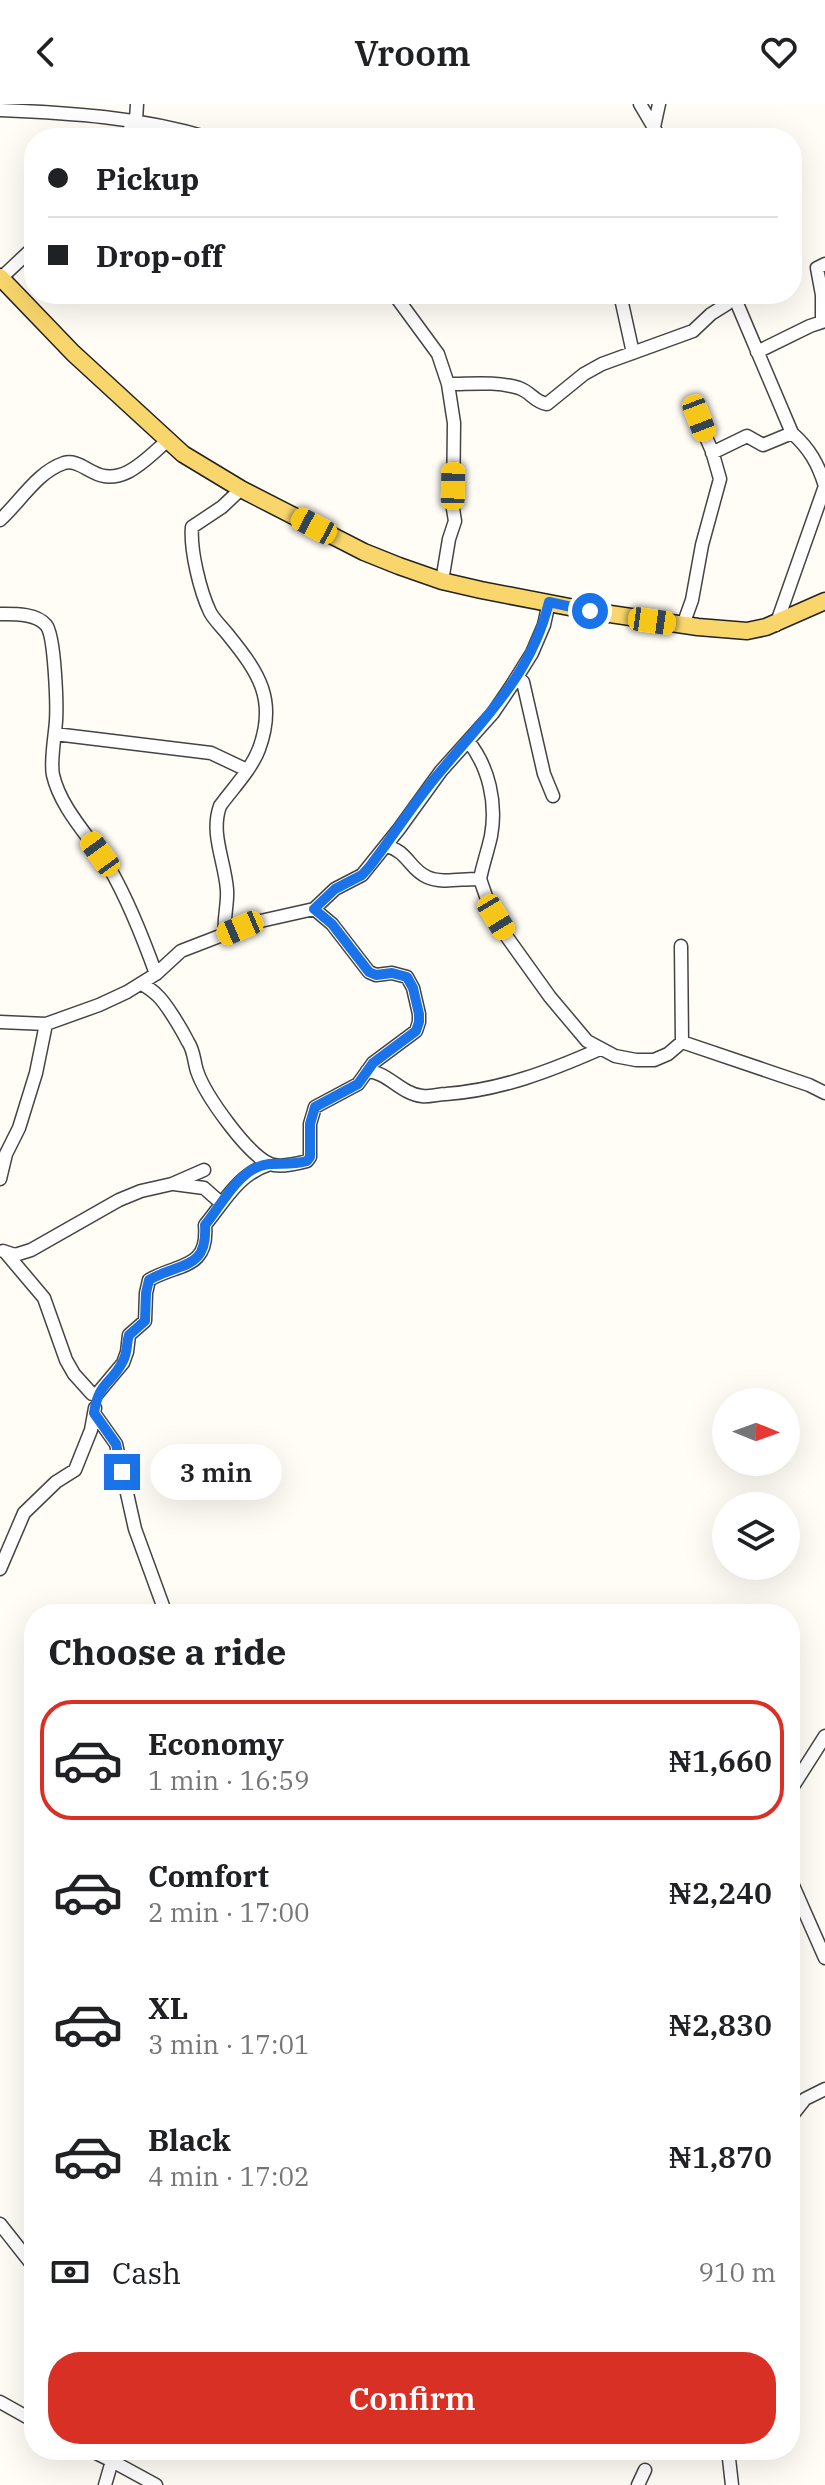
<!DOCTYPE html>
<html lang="en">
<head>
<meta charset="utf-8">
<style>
  body { margin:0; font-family:"IBM Plex Serif",serif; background:#f2f2f2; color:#202124; height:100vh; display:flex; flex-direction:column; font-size:30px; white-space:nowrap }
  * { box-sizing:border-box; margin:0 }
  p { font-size:26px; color:#757577 }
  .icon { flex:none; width:44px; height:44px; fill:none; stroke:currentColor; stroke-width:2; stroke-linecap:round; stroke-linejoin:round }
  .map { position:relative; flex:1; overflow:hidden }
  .panel { position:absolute; left:24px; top:1500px; width:776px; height:856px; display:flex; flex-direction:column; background:#fff; border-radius:32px; box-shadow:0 8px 32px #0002 }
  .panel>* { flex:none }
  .hud { position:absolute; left:24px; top:24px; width:778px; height:176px; border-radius:32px; box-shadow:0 8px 32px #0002; display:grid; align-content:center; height:176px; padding:0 24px; background:#fff }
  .needle { width:52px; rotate:91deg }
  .tools { position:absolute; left:712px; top:1284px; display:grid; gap:16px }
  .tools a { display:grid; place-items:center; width:88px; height:88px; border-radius:50%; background:#fff; box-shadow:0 8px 32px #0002; font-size:40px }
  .end { position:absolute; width:36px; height:36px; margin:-18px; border:10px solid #1a73e8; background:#fff; box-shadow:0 0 0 4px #fff }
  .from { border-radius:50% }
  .bubble { position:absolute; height:56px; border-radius:28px; background:#fff; box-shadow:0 8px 32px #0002; font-size:26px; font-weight:600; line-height:56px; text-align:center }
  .car { position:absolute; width:24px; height:48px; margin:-24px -12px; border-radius:10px; box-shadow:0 0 6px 2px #0007; background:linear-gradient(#f5c518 24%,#345 0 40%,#f5c518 0 76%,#345 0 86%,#f5c518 0) }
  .hud b { display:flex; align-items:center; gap:28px; height:76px; font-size:30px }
  .hud b+b { border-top:2px solid #e0e0e0 }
  .hud i { width:20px; height:20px; background:#202124 }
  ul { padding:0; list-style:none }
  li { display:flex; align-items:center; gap:24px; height:120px; margin:0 16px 12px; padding:0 8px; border:4px solid transparent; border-radius:32px }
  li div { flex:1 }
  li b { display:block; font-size:30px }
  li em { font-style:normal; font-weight:600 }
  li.selected { border-color:#d93025 }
  li>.icon { width:72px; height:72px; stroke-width:1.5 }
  h2 { padding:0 24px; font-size:36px; line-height:96px }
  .pay { display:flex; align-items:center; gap:20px; height:88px; padding:0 24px; font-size:30px }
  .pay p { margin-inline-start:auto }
  .cta { display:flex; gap:16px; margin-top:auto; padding:16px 24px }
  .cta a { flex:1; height:92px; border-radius:32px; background:#d93025; color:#fff; font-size:32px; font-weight:600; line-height:92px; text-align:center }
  header { display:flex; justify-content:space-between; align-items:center; height:104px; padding:0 24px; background:#fff; font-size:36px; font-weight:600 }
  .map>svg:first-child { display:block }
</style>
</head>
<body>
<header><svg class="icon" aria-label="back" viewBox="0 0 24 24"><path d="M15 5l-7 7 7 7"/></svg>Vroom<svg class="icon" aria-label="heart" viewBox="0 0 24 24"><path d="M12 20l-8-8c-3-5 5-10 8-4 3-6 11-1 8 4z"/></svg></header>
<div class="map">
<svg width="825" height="2381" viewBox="0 0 825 2381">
  <rect width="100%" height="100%" fill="#fffdf5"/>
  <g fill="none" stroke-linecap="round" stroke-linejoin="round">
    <!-- minor casing -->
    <g stroke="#444" stroke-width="15">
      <path id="minor" d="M640 0 660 34
        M0 6C71 9 140 13 209 34
        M654 23 659 0
        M124 34 136 16 137 0
        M1 174 34 143
        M394 190 438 250 448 280 454 319 453 405 455 417 449 435 442 477
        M620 190 633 249
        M733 190 792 329C810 345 818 360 825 382
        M822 217V191L817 164 825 160
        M757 248 810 222 825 217
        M448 280C472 280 496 277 519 284 531 288 534 298 547 300L584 270 602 260 693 227 711 210 727 200 733 191
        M712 349 747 332 763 341 792 329
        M0 416C20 398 37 368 64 359 75 356 84 364 93 368 122 384 147 354 167 337
        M0 510C14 510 36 509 46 521 55 531 57 601 56 617 55 632 50 658 53 671 61 706 92 735 110 765 129 798 143 834 156 870
        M683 521 692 496 702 441 720 375 712 347 693 304
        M776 521 825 382
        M512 581 518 574 523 578 544 670 553 692
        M55 630 211 649 247 666
        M468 637C489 663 497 699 491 732 488 746 483 760 480 775
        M386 742C408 747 409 765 427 773 442 780 464 774 480 775L488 798 507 833 550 893 587 937 615 952 636 956H654L668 950 682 938 681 842
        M225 831C223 815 228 801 227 786 225 757 210 730 220 702 233 684 251 666 259 645 277 596 259 569 229 532 223 524 214 516 210 508 200 487 190 446 192 423L222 403 241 385
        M142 880C147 883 153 887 157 891 166 899 182 926 188 938 194 946 194 958 197 967 205 991 247 1050 270 1060 280 1064 296 1060 307 1057L310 1053V1020L315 1003 358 980 373 959 416 927 419 918V910L413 884 407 873 392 869 376 871 369 868 332 820 314 805
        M0 918 46 920 99 901 127 888 156 870 181 847 256 818 314 805 335 785 362 771 399 725 441 667 493 609 512 581 532 549 544 521 549 498
        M682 938 809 981 825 989
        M367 967C388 968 401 990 422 992 429 993 439 990 446 990 501 986 550 967 600 945
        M0 1075 6 1050 19 1024 36 969 46 920
        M174 1080 204 1084 221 1099
        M3 1147 15 1151 31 1146 119 1096 141 1087 172 1080 204 1066
        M6 1149 44 1194 66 1256 74 1270 92 1290H97L123 1259 127 1248 129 1231 145 1217 146 1189 149 1176C178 1159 209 1166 205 1121 225 1097 238 1070 270 1060
        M94 1309 116 1340 135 1425 166 1510
        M0 1465 24 1409 56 1378 75 1366 91 1326 95 1304
        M790 1687 825 1632
        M790 1764 791 1777 825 1854
        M790 2014 805 1995 825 1985
        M0 2120 34 2163
        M0 2298 34 2317
        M90 2346 112 2357 105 2381
        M120 2346 112 2357 156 2381
        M728 2346 732 2381
        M638 2381 645 2366"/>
    </g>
    <!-- major casing -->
    <g stroke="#222" stroke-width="19">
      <path id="major" d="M0 173 73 249 183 350 241 385 364 448 399 462 442 477 481 486 590 507 698 523 747 527 766 523 825 497"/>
    </g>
    <!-- minor -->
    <use href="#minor" stroke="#fff" stroke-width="12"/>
    <!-- major -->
    <use href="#major" stroke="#f9d66b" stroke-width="16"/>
  </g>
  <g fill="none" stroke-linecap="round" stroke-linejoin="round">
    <!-- route -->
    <path stroke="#1a73e8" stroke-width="10" d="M122 1368 116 1340 94 1309C99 1277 111 1281 123 1257 128 1248 126 1240 129 1231L145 1217 146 1189 149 1176C179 1158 208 1167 205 1121 222 1101 239 1063 269 1060 282 1059 293 1061 307 1057L310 1053V1020L315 1003 358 980 373 959 416 927 419 918V910L413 884 407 873 392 869 376 871 369 868 332 820 314 805 335 785 362 771 370 762C394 731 415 697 440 668 485 614 532 569 549 498L590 507"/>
  </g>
</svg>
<div class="tools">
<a><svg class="needle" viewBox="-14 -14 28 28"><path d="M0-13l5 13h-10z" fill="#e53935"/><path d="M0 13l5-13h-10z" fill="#757577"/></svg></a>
<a><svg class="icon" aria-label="layers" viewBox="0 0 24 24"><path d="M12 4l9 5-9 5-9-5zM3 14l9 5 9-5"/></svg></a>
</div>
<i class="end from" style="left:590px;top:507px"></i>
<i class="end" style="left:122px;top:1368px"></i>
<div class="bubble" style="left:150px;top:1340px;width:132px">3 min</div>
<i class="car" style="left:699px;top:314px;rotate:159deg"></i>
<i class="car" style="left:453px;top:382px;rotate:1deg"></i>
<i class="car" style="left:314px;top:422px;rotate:298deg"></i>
<i class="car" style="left:652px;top:517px;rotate:98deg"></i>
<i class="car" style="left:100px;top:750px;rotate:324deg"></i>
<i class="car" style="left:496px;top:813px;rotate:149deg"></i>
<i class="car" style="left:240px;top:824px;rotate:247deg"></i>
<div class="hud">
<b><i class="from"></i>Pickup</b>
<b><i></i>Drop-off</b>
</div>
<section class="panel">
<h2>Choose a ride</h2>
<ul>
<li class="selected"><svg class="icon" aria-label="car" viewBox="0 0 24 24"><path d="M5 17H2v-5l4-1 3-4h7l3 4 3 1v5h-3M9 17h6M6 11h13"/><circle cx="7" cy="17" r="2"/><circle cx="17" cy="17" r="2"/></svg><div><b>Economy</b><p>1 min · 16:59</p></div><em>₦1,660</em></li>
<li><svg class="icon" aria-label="car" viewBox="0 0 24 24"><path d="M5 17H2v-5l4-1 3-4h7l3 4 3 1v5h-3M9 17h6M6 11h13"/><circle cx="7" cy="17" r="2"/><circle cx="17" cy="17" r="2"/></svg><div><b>Comfort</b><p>2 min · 17:00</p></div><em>₦2,240</em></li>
<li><svg class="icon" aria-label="car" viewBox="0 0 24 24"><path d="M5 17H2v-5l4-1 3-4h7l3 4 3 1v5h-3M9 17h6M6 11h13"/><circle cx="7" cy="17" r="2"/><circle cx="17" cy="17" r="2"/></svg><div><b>XL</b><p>3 min · 17:01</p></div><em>₦2,830</em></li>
<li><svg class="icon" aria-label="car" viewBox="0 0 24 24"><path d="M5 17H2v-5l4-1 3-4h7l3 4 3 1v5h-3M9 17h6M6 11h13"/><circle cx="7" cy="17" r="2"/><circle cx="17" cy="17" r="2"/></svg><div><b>Black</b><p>4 min · 17:02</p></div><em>₦1,870</em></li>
</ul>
<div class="pay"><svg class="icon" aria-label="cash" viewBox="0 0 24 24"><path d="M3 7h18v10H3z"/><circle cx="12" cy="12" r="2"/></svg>Cash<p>910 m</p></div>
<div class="cta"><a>Confirm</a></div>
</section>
</div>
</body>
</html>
